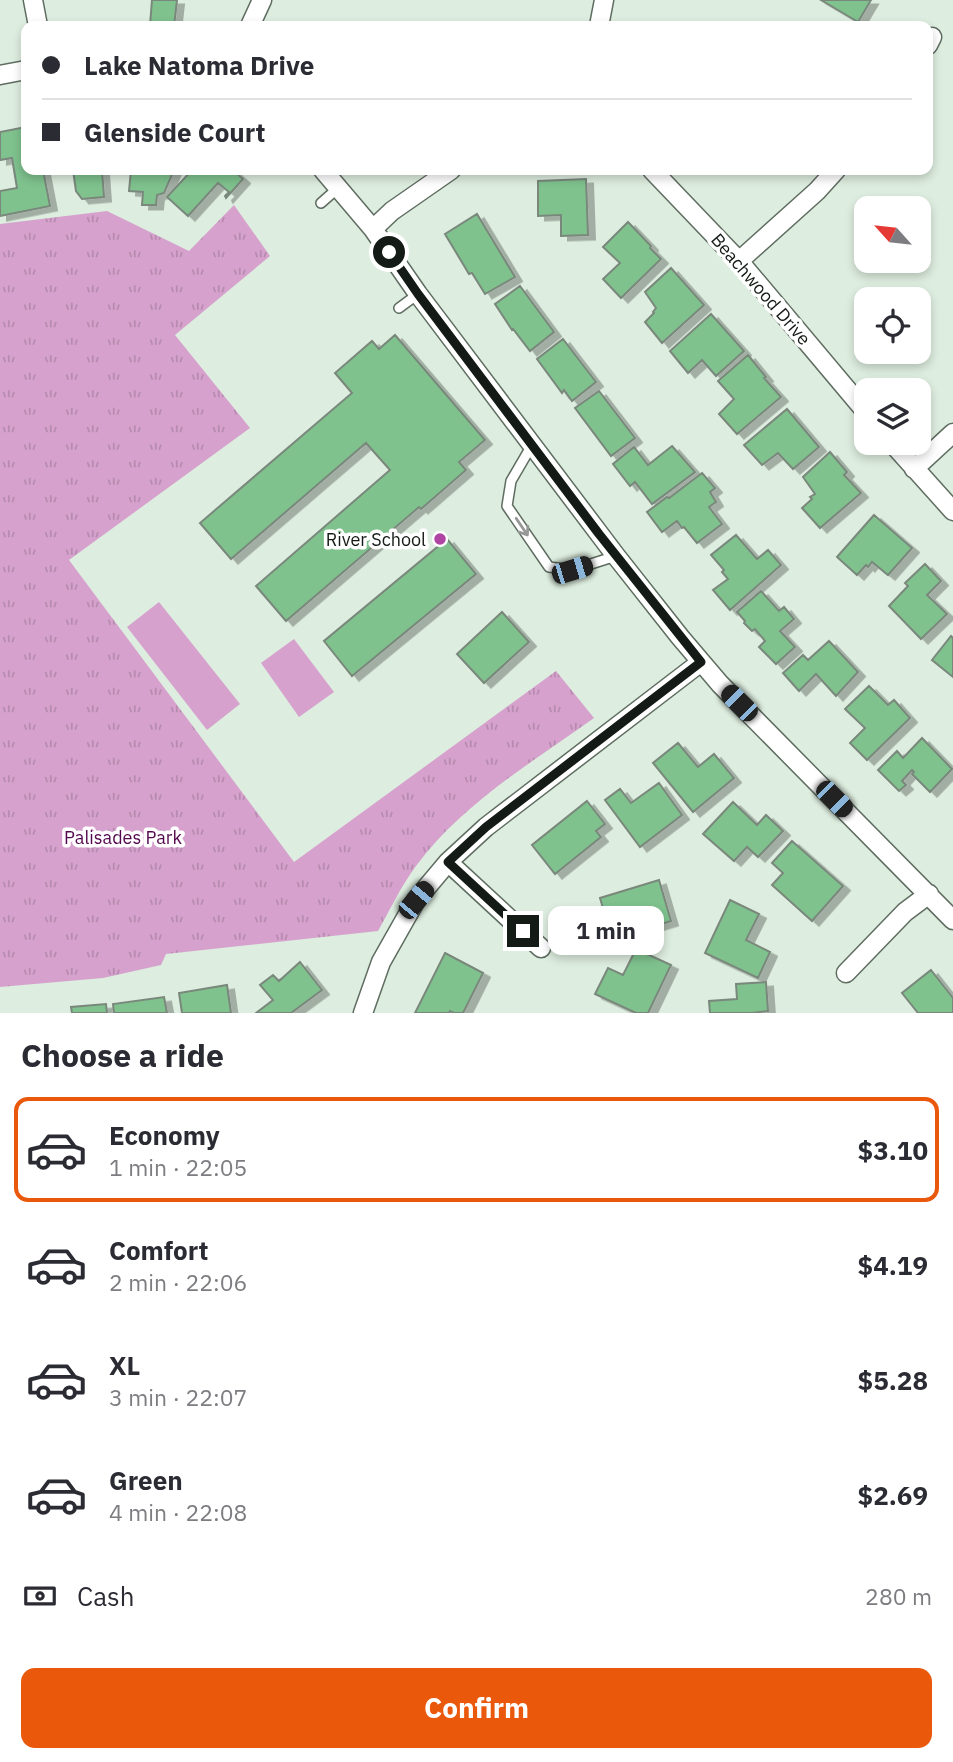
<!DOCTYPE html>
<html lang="en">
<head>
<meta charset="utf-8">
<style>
  body { margin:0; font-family:"IBM Plex Sans",sans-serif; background:#f7f7f7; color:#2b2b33; height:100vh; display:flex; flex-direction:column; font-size:26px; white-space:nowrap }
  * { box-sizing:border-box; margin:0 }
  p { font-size:23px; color:#7c7c81 }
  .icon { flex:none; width:38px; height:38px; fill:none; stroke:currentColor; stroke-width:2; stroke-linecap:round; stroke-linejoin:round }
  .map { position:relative; height:1013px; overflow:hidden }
  .sheet { display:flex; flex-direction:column; background:#fff; flex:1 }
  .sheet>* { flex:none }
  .guide { position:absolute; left:21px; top:21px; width:912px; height:154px; border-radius:14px; box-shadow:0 4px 10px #0003; display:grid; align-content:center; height:154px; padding:0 21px; background:#fff }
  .needle { width:46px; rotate:297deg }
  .tools { position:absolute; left:854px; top:196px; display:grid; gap:14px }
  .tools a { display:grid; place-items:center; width:77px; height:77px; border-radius:14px; background:#fff; box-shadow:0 4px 10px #0003; font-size:35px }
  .end { position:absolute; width:32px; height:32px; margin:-16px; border:9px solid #141a15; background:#fff; box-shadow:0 0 0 4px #fff }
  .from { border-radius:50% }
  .bubble { position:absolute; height:49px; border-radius:14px; background:#fff; box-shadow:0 4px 10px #0003; font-size:23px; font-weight:800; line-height:49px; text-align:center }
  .car { position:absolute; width:21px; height:42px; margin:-21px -10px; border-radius:9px; box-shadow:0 0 5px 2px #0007; background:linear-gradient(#222 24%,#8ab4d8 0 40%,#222 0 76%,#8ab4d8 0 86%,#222 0) }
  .guide b { display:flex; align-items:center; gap:24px; height:66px; font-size:26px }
  .guide b+b { border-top:2px solid #e1e1e2 }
  .guide i { width:18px; height:18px; background:#2b2b33 }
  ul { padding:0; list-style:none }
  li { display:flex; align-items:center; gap:21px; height:105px; margin:0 14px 10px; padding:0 7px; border:4px solid transparent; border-radius:14px }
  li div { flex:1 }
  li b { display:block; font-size:26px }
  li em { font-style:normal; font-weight:800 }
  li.selected { border-color:#ea580c }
  li>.icon { width:63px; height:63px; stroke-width:1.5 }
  h2 { padding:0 21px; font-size:32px; line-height:84px }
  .pay { display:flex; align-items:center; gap:18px; height:77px; padding:0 21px; font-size:26px }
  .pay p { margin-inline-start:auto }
  .action { display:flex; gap:14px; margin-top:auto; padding:14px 21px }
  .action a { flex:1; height:80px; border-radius:14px; background:#ea580c; color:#fff; font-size:28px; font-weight:800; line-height:80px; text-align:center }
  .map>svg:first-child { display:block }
</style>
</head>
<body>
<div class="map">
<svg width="953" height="1013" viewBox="0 0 953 1013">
  <defs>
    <pattern id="park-tufts" width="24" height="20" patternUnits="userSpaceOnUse" patternTransform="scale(1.75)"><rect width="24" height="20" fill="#d6a2cd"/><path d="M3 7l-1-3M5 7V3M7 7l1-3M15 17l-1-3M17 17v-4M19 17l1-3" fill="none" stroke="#b78baf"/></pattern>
    <filter id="shadow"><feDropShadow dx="7" dy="4.5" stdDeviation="0" flood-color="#0004"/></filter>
  </defs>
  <rect width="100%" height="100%" fill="#ddeddf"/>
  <!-- grass -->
  <path fill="#d6a2cd" d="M159 602 240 704 207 730 127 627Z
    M294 639 334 692 299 717 261 663Z"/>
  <!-- park -->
  <path fill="url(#park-tufts)" d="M234 205 270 256 175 335 250 428 69 560 294 862 556 671 594 718C531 763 462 804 416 866 401 886 390 910 378 931L166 954 161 965 103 978 0 987V224L107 211 189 251Z"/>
  <!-- building -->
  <path fill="#7fc28e" stroke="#7a887c" stroke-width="2" filter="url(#shadow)" d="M152 0H177L174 26 150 25Z
    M821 0H871L858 22Z
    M26 127V170H43L50 206 0 216V191L17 188 12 158 0 160V132Z
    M73 170H102L104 197 82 199 76 191Z
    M131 170H174L164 193 157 195 156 205H142L143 192 129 191Z
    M192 170H233L243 179 226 198 225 196 229 192 218 183 188 216 167 197Z
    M586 179 588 235 561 236V215L538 216V181Z
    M477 214 515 277 485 294 472 273 469 274 445 234Z
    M628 222 651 246 650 248 661 259 621 298 603 279 620 263 603 247Z
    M671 268 704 305 662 343 645 322 654 313 653 312 656 308 645 292Z
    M520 286 554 332 530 351 513 329 512 330 495 304Z
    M711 314 744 351 716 376 702 360 688 373 670 351Z
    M395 335 485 440 459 462 466 470 421 509 419 507 286 621 256 586 390 470 366 443 231 559 200 523 352 393 335 373 372 341 379 349Z
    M563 339 596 382 572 401 564 390 562 393 537 359Z
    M748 355 766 377 764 378 781 397 737 434 719 414 734 399 718 381Z
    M599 391 635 438 611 456 575 408Z
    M787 409 819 447 793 469 778 453 762 465 744 445Z
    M672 446 695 472 652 504 635 482 630 486 613 464 634 447 648 465Z
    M830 452 847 472 844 475 861 493 820 528 802 508 812 499 810 497 815 494 803 477Z
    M702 473 715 488 710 492 716 502 709 507 722 524 697 543 684 527 682 528 677 521 662 532 647 512 667 497 669 498Z
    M874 515 912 548 888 575 872 562 868 567 866 565 857 575 837 557Z
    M736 535 757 559 768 550 781 565 730 610 713 590 728 579 722 572 724 570 711 555Z
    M447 539 476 574 352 676 324 641Z
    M925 564 941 581 927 595 947 614 921 639 889 606 908 586 905 583Z
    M761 591 779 611 784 607 794 619 780 631 795 647 776 664 759 647 765 641 755 629 752 631 744 623 745 621 737 612Z
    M502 612 529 642 484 683 457 654Z
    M951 636 953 638V677L932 660Z
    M829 641 858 672 836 696 816 674 799 691 783 673 803 655 808 660Z
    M869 686 888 705 894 700 910 718 867 760 850 743 865 728 845 709Z
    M922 738 952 769 930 792 912 774 914 772 912 770 902 781 906 785 899 791 878 770 897 751 903 758Z
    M678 743 698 767 714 754 734 778 693 812 653 763Z
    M659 783 682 815 640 847 605 800 620 789 631 803Z
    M587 801 605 824 596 831 601 837 555 874 532 845Z
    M733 802 757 825 766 815 783 831 758 857 747 847 734 861 703 834Z
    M792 841 843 886 812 921 772 885 783 873 772 863Z
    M659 880 671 921 612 939 600 898Z
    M730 900 759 914 746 940 770 952 758 978 705 953Z
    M636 949 671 965 648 1013H636L595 994 608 968 623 975Z
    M445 953 483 973 463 1013H454L450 1011 449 1013H415Z
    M300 962 322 990 291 1013H256L273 1000 260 985 273 975 279 981Z
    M931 970 953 998V1013H918L902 993Z
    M766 982 768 1011 752 1013H710L709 1001 737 999 736 984Z
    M227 985 231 1013H182L179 993Z
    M164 997 167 1013H114L113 1004Z
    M106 1004 107 1013H72L71 1007Z"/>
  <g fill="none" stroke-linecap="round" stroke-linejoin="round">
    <!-- service casing -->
    <g stroke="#5f6d61" stroke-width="12">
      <path id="service" d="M321 203 338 188
        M399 308 418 294
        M532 445 511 481 507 506 549 567 572 570 616 556"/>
    </g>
    <!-- minor casing -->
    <g stroke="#5f6d61" stroke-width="21">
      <path id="minor" d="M33 0 38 26
        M250 26 262 0
        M599 26 604 0
        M928 45 932 37
        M0 75 26 70
        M323 170 373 229 418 294 616 556 680 637 720 684 953 920
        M652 170 739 261 866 412
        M373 229 392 211 451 170
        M739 261 817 191 836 170
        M892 443 953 511
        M914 469 953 433
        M448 862 541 948
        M846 973 905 912 929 894
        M363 1013 381 962 416 900 448 862 486 827 701 662"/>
    </g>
    <!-- service -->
    <use href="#service" stroke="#fff" stroke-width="9"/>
    <!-- minor -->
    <use href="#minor" stroke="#fff" stroke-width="18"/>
  </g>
  <!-- one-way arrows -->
  <defs><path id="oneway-shaft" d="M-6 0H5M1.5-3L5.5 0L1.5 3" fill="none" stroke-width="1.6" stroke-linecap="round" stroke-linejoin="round" transform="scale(1.75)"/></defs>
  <use stroke="#959896" href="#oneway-shaft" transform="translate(522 527) rotate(56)"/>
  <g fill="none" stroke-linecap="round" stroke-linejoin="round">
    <!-- route -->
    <path stroke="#141a15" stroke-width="9" d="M389 252 418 294 599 534 701 662 486 827 448 862 523 931"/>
  </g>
  <!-- markers -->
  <circle fill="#b044a3" stroke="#fff" stroke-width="2.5" cx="440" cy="539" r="7"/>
  <g text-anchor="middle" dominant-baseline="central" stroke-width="7" stroke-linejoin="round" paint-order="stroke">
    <!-- street labels -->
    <g font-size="18" fill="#141a15" stroke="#fff">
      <text transform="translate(761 289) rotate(49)">Beachwood Drive</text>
    </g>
    <!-- poi labels -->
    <g font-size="18" fill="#141a15" stroke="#fff" text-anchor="end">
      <text x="426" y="539">River School</text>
    </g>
    <!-- park labels -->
    <g font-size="18" fill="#54084e" stroke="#fff">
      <text x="123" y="837">Palisades Park</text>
    </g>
  </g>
</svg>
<div class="tools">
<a><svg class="needle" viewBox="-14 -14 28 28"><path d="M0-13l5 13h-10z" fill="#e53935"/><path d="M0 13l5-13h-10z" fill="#7c7c81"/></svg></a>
<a><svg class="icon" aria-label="locate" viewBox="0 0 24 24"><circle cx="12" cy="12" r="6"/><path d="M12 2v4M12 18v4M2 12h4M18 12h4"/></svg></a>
<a><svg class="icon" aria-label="layers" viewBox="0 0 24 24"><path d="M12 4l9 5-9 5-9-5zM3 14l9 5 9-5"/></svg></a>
</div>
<i class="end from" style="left:389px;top:252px"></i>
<i class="end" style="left:523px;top:931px"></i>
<div class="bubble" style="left:548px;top:906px;width:116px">1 min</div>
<i class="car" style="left:572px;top:570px;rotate:73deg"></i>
<i class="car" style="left:739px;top:703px;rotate:315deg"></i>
<i class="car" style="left:834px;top:799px;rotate:135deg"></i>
<i class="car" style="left:416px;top:900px;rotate:40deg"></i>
<div class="guide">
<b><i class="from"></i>Lake Natoma Drive</b>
<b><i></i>Glenside Court</b>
</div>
</div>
<section class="sheet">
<h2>Choose a ride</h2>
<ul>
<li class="selected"><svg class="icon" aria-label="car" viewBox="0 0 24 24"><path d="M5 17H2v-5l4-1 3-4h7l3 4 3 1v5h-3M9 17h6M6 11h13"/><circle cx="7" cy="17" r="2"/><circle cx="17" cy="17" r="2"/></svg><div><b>Economy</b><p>1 min · 22:05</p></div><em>$3.10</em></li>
<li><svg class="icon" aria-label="car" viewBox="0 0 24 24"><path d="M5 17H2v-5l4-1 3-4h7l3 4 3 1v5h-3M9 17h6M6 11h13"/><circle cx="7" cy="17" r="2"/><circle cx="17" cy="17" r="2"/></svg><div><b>Comfort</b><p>2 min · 22:06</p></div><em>$4.19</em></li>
<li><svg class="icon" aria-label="car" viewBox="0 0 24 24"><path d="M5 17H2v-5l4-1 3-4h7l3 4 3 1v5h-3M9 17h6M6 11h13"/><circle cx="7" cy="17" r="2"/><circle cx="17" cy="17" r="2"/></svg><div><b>XL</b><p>3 min · 22:07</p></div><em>$5.28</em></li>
<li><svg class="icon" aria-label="car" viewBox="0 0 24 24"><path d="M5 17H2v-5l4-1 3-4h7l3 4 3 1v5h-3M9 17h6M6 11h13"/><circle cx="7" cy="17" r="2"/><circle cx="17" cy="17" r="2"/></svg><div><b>Green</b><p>4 min · 22:08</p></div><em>$2.69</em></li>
</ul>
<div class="pay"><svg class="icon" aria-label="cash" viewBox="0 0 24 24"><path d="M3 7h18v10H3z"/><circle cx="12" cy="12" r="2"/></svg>Cash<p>280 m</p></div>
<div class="action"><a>Confirm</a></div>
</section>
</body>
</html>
